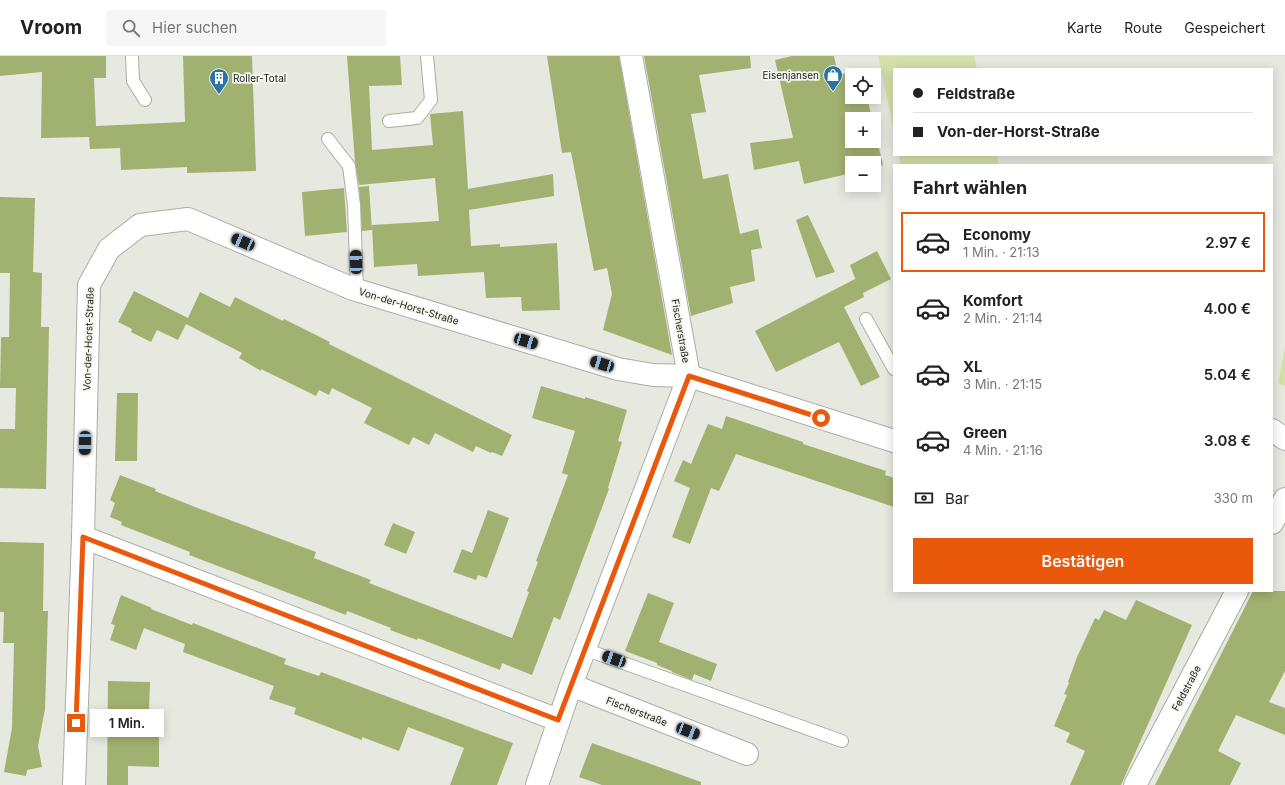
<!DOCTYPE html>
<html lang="de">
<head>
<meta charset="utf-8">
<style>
  body { margin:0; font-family:Inter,sans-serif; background:#f6f6f6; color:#222; height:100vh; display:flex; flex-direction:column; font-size:15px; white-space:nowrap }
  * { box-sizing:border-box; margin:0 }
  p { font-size:13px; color:#767676 }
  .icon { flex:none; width:22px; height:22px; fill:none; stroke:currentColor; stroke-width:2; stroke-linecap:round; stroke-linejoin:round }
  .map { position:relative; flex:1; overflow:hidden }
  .panel { position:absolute; left:893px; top:108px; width:380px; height:428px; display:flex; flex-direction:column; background:#fff; border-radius:0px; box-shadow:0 2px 10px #0003 }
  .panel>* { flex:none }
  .banner { position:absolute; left:893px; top:12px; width:380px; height:88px; border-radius:0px; box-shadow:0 2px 10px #0003; display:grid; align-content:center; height:88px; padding:0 20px; background:#fff }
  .fabs { position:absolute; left:845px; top:12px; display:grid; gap:8px }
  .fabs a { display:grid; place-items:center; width:36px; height:36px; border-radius:0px; background:#fff; box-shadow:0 2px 10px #0003; font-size:20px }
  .end { position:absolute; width:18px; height:18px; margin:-9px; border:5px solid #ea580c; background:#fff; box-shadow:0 0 0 2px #fff }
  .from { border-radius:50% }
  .bubble { position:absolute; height:28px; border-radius:0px; background:#fff; box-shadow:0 2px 10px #0003; font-size:13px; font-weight:600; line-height:28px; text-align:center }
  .car { position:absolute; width:12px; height:24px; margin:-12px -6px; border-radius:5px; box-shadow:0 0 3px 1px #0007; background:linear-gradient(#222 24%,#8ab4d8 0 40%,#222 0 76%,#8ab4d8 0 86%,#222 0) }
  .banner b { display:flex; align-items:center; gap:14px; height:38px; font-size:15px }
  .banner b+b { border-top:1px solid #e0e0e0 }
  .banner i { width:10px; height:10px; background:#222 }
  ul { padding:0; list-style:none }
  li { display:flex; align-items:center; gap:12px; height:60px; margin:0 8px 6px; padding:0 12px; border:2px solid transparent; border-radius:0px }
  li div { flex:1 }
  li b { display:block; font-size:15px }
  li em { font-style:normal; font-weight:600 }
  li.current { border-color:#ea580c }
  li>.icon { width:36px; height:36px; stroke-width:1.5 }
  h2 { padding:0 20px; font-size:18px; line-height:48px }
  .pay { display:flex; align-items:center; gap:10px; height:44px; padding:0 20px; font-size:15px }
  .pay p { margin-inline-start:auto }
  .cta { display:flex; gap:8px; margin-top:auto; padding:8px 20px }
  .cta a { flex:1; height:46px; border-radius:0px; background:#ea580c; color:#fff; font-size:16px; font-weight:600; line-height:46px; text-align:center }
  header { display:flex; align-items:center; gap:24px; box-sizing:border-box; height:56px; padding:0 20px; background:#fff; border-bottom:1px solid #e0e0e0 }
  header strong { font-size:19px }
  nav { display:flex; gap:22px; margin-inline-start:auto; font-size:14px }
  .search { width:280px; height:36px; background:#f6f6f6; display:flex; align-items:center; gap:10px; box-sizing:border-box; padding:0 14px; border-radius:0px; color:#767676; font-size:15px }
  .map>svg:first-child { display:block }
</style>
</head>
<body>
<header>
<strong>Vroom</strong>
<div class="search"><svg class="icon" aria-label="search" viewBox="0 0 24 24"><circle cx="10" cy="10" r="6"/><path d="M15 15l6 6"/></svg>Hier suchen</div>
<nav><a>Karte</a><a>Route</a><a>Gespeichert</a></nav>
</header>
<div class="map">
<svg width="1285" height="729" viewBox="0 0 1285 729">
  <rect width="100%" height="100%" fill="#e7e9e1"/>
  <!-- green -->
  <path fill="#d3e1a9" d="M878 0H974L977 13H894V75Z
    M899 99H997L999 109H901Z
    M1285 291V330L1278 327Z"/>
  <!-- building -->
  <path fill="#a1b170" d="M0 0H106V22H94L96 70 185 66 183 0H252L256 115 187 117V111L121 114 120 92 90 93 89 81 41 82 42 16 0 20Z
    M347 0H400L402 29 369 30 372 94 433 89 430 58 463 55 468 133 553 118 554 140 469 154 471 190 500 188V191L557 187 560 254 522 255 521 241 486 242 484 216 418 220 417 208 374 211 372 169 439 165 435 122 359 129 355 106Z
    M547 0H619L672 299 603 274 612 238 607 212 594 215 571 96 562 97Z
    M644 0H750L751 12 699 19 706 56 691 58 703 123 728 118 740 178 758 173 762 192 751 194 755 225 730 231 733 247 691 260Z
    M792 0H834L838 19 861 14 862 19H852V41H867L872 63H852V85H874V71L883 109 874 112V107H852V117L804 128 799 105 754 114 750 87 793 82 775 4Z
    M369 130 372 174 362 175 359 131Z
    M344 132 347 176 305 180 302 136Z
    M0 141 35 142 33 216 42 217 41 271H49L46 433 0 432V373H15L16 332H0L1 281H9L10 217H0Z
    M808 159 835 216 816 222 796 164Z
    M877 195 891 223 863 237 864 241 844 251 880 321 861 330 839 286 776 316 755 275 855 223 856 225 850 209Z
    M134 235 188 262 200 236 230 251 235 241 283 265 284 263 330 286 329 288 512 379 502 400 492 396 491 397 476 390 473 396 435 377 429 389 413 381 409 389 364 367 372 352 332 332 329 339 319 334 316 340 261 313V315L239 302 242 297 186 268 178 284 157 274 151 286 131 276 132 273 118 266Z
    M541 330 585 343V341L627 354 618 385 622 386 608 432 609 433 560 564 554 561 532 619 502 607 500 614 418 582 417 584 390 574 391 572 347 555 346 559 189 499 190 496 121 469 122 466 110 461 115 447 110 444 120 419 156 433 155 435 195 451 316 496 314 502 371 524 369 527 512 582 529 536 527 535 538 506 536 505 568 419 562 417 575 375 532 362Z
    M117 337H138L137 405H115Z
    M726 360 803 386V388L886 415 885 419 894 422V451L736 398 719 435 711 432 690 488 672 481 690 432 674 425 683 404 691 408 708 368 722 373Z
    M488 454 509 462 487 522 478 519 476 524 453 516 462 493 472 497Z
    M393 467 415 476 406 498 384 489Z
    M0 486 44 487 43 555H48L45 653 38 690 42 711 27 714 26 720 4 716 12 672 14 587H3L4 556H0Z
    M1253 535H1285V615L1269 646 1285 652V679L1236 659 1218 695 1241 707 1230 729H1155Z
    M648 537 674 547 659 586 717 608 711 625 694 618 692 624 672 616V615L657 609V607L625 595Z
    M121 539 152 552 151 553 192 569 193 567 286 603 284 608 319 620 321 616 513 687 497 729H450L464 692 408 671 399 695 362 681V684L294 658 296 652 269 643 274 630 183 596 185 588 144 572 136 594 110 584 115 569 111 568Z
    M1136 544 1192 569 1121 729H1070L1085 695 1066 686 1070 677 1054 670 1067 639 1064 638 1069 627 1068 626 1077 601 1095 562 1099 564 1104 554 1126 564Z
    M108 625 150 626 148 681H159V711L128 710V729H107Z
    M592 687 701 726V729H602L579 721Z"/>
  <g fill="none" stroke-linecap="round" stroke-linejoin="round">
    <!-- lane casing -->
    <g stroke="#abada5" stroke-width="14">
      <path id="lane" d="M132 0 133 25 145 44
        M389 65 417 62 431 44 427 0
        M328 83 349 110 354 149 357 234
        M866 263 894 313
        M584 593 842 685"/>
    </g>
    <!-- street casing -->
    <g stroke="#abada5" stroke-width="24">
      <path id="street" d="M1272 374 1285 383
        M1272 467 1285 443
        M83 481 558 664
        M571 629 747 698
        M74 729 83 481 89 229 109 193 140 169 188 163 353 233 618 313 653 319 689 320 894 385
        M537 729 571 629 689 320 631 0
        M1135 729 1237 535"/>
    </g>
    <!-- lane -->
    <use href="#lane" stroke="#fff" stroke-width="12"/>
    <!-- street -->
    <use href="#street" stroke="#fff" stroke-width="22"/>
  </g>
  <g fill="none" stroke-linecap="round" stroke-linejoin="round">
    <!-- route -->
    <path stroke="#ea580c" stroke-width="5" d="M76 667 83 481 558 664 689 320 821 362"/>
  </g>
  <!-- icons -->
  <defs>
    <g id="shop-pin" transform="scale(1)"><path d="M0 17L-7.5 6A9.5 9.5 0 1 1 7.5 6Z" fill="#2973a7" stroke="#f4f7ee"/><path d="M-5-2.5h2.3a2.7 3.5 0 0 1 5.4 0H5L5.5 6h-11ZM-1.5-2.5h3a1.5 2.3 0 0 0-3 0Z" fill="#fff"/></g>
    <g id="building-pin" transform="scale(1)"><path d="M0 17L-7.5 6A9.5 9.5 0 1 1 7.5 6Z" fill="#2973a7" stroke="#f4f7ee"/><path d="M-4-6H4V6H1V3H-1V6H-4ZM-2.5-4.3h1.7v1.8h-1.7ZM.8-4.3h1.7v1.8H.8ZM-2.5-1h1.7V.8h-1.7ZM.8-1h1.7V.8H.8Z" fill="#fff"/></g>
  </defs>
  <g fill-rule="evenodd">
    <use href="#shop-pin" x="833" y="19"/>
    <use href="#building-pin" x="219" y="22"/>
  </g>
  <g text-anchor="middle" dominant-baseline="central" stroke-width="3.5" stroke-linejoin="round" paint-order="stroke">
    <!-- poi labels -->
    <g font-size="10" fill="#21221f" stroke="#f4f7ee" text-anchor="end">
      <text x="819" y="19">Eisenjansen</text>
      <text x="233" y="22" text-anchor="start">Roller-Total</text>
    </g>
    <!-- street labels -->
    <g font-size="10" fill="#21221f" stroke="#f4f7ee">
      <text transform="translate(409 250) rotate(17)">Von-der-Horst-Straße</text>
      <text transform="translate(681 275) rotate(80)">Fischerstraße</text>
      <text transform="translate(88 283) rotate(-88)">Von-der-Horst-Straße</text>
      <text transform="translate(1186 632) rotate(-62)">Feldstraße</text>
      <text transform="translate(637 655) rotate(21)">Fischerstraße</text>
    </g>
  </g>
</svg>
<div class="fabs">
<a><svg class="icon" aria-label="locate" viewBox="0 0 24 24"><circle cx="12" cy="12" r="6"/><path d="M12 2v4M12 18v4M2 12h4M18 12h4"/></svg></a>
<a>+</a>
<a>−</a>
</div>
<i class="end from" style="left:821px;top:362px"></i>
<i class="end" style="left:76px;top:667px"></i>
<div class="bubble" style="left:90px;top:653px;width:74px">1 Min.</div>
<i class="car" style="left:243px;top:186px;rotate:293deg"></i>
<i class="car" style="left:356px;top:206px;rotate:358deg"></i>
<i class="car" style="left:526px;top:285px;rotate:107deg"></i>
<i class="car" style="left:602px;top:308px;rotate:287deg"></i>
<i class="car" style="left:85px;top:387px;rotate:181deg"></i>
<i class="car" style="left:614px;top:603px;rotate:290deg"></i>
<i class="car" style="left:688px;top:675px;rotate:111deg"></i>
<div class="banner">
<b><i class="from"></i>Feldstraße</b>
<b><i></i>Von-der-Horst-Straße</b>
</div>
<section class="panel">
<h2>Fahrt wählen</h2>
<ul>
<li class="current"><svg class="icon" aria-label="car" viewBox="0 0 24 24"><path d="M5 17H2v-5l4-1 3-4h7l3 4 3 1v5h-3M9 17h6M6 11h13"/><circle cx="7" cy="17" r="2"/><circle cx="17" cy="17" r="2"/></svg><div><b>Economy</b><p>1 Min. · 21:13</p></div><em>2.97 €</em></li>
<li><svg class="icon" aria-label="car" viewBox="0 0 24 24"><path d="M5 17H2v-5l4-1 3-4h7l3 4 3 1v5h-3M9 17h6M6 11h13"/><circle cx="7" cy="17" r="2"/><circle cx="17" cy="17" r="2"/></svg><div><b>Komfort</b><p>2 Min. · 21:14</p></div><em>4.00 €</em></li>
<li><svg class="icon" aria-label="car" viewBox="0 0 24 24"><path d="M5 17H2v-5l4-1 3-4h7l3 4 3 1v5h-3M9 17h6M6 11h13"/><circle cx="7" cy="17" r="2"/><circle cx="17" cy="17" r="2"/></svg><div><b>XL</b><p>3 Min. · 21:15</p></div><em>5.04 €</em></li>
<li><svg class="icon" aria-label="car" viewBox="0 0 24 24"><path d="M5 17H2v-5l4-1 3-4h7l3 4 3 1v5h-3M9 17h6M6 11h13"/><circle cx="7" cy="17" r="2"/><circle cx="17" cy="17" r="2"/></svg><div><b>Green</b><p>4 Min. · 21:16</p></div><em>3.08 €</em></li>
</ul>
<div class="pay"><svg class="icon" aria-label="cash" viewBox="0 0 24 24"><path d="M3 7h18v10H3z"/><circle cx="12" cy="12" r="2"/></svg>Bar<p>330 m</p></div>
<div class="cta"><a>Bestätigen</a></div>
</section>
</div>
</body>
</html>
